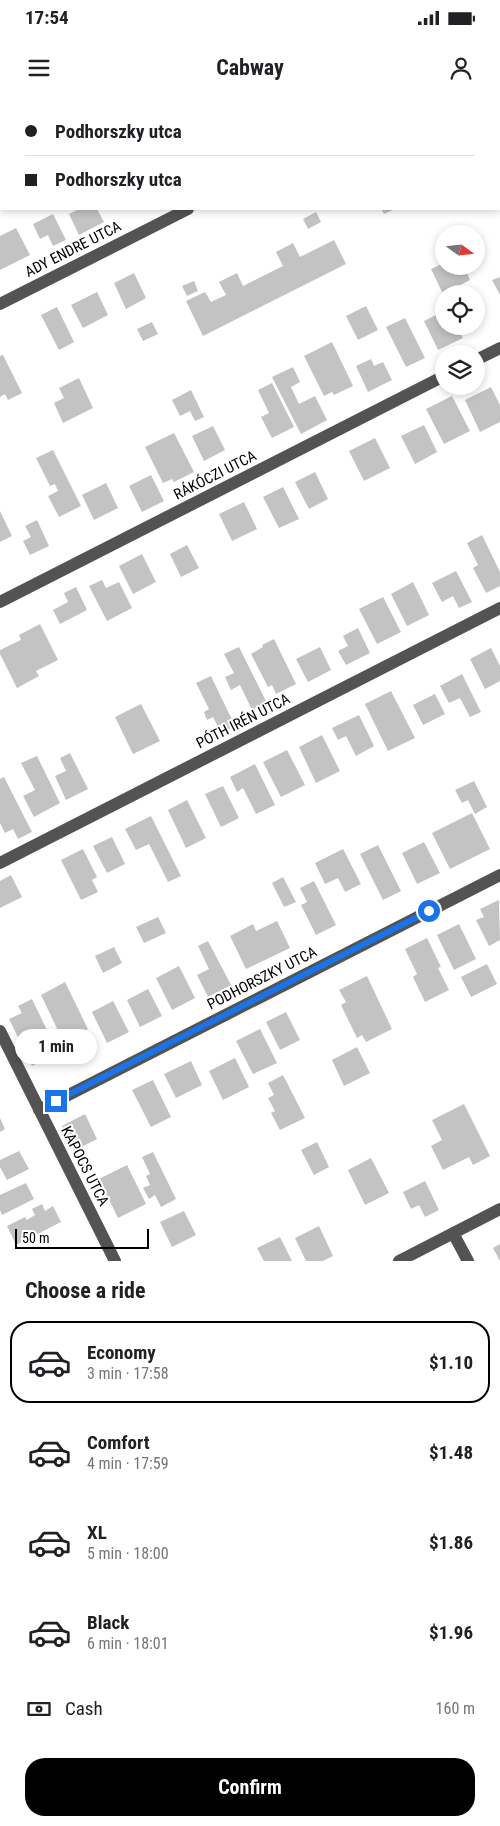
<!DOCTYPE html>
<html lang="en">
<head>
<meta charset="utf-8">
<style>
  body { margin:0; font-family:"Roboto Condensed",sans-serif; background:#f2f2f2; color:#202124; height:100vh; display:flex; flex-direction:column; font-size:19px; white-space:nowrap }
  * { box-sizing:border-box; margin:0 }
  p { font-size:16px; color:#757577 }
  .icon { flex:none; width:28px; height:28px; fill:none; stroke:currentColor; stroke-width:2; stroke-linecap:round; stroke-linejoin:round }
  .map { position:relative; height:1161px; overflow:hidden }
  .details { display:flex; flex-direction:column; background:#fff; flex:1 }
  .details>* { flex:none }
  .guide { position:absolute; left:0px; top:0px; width:500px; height:110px; box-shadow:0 2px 8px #0003; display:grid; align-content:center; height:110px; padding:0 25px; background:#fff }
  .needle { width:32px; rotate:105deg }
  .fabs { position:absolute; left:435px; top:125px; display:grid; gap:10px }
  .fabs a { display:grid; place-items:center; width:50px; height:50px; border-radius:50%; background:#fff; box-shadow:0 2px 8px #0003; font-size:25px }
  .scale { position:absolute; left:15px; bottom:12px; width:134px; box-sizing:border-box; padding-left:5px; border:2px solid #000; border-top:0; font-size:14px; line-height:18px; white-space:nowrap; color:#000; -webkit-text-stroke:4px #fff; paint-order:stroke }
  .end { position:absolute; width:22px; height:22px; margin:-11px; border:6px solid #1a73e8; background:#fff; box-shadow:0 0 0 2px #fff }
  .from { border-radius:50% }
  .bubble { position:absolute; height:35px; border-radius:18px; background:#fff; box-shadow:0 2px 8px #0003; font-size:16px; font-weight:700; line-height:35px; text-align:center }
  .guide b { display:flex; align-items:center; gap:18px; height:48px; font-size:19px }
  .guide b+b { border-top:1px solid #e0e0e0 }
  .guide i { width:12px; height:12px; background:#202124 }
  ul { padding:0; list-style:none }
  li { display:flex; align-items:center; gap:15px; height:82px; margin:0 10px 8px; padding:0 15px; border:2px solid transparent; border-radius:20px }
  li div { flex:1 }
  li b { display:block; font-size:19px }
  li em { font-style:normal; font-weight:700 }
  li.selected { border-color:#000 }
  li>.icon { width:45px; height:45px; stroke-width:1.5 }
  h2 { padding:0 25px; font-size:22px; line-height:60px }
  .pay { display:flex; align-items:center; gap:12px; height:55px; padding:0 25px; font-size:19px }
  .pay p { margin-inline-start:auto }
  .button { display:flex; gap:10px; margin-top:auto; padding:10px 25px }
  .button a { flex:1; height:58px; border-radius:20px; background:#000; color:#fff; font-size:20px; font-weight:700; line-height:58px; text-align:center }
  .status { display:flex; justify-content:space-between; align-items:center; height:35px; padding:0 25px; background:#fff; direction:ltr }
  .status svg { height:14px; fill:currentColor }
  header { display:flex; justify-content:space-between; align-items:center; height:65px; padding:0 25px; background:#fff; font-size:22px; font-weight:700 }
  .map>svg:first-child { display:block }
</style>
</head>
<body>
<div class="status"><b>17:54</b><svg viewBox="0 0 49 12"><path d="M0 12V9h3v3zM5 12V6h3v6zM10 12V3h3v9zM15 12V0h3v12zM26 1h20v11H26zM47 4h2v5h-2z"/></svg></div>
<header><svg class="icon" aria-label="menu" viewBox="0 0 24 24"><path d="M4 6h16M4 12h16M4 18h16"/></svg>Cabway<svg class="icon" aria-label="person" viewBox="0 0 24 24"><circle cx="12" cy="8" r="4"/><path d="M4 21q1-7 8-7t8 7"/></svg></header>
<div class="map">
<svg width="500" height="1161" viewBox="0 0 500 1161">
  <rect width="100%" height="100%" fill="#fff"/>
  <!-- building -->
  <path fill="#c3c3c3" d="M79 109H97L104 122 79 135 69 114Z
    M381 109H395L384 114Z
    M316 112 321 122 308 129 303 119Z
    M53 114 66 140 53 146 48 135 40 139 33 124Z
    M16 128 30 155 0 170V136Z
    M334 140 346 164 203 236 186 201 205 192 211 202 226 195 219 182 237 173 243 186 283 166 276 152 293 143 300 157Z
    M444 163V166H464L470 180 443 194 431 169Z
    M134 173 146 198 126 209 114 183Z
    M500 177V195L492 180Z
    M194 181 198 191 187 196 182 186Z
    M97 192 108 215 83 228 71 205Z
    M366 206 378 230 358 240 346 216Z
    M57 207 74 242 59 250 41 215Z
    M444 211V226H457L463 238 438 250 424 221Z
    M405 218 425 258 406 267 386 227Z
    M152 222 158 234 143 241 137 229Z
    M332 242 353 286 334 295 332 292 324 296 304 256Z
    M3 255 22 293 8 300 5 294 0 297V256Z
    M371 259 374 266 383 262 392 280 368 292 356 266Z
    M293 267 300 282 291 287 299 304 315 296 327 320 301 334 272 277Z
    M79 278 93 308 63 323 54 303 64 298 59 288Z
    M272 283 294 327 272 338 261 317 269 313 258 290Z
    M491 287 500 305V322L480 332 465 300Z
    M191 290 204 317 195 321 190 311 180 316 172 300Z
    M452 296 470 331 444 344 426 309Z
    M424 325 437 352 415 364 401 336Z
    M213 326 225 350 204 361 192 336Z
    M174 333 194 372 174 382 172 379 163 383 145 347Z
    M375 338 390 368 364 381 349 351Z
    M53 350 81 406 59 417 48 396 58 391 55 384 50 386 36 358Z
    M315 372 328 399 309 409 295 382Z
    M151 375 164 401 142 412 129 386Z
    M106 383 118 408 94 420 82 395Z
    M283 387 299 419 279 428 263 397Z
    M244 402 257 429 232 441 219 414Z
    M0 411 12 436 0 442Z
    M37 420 49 446 30 455 23 441 31 437 25 426Z
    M482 435 500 472V486L486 493 473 468 478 465 467 443Z
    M187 445 199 468 181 477 170 454Z
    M142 454 156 482 133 494 119 466Z
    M456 471 472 502 459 508 453 496 442 502 432 483Z
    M102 480 106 488 119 482 132 508 107 521 89 486Z
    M413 482 429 515 407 526 391 494Z
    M76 487 87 510 60 524 53 510 68 502 64 493Z
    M383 497 401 532 377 544 359 509Z
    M40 524 58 560 36 571 39 576 17 588 0 554V550L21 540 19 535Z
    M358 528 370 553 346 565 338 551 348 546 343 536Z
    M274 539 296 584 276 594 272 585 268 587 251 554 263 547 262 545Z
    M239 547 267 603 252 610 240 585 231 590 225 577 234 573 224 554Z
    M320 547 331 570 308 582 296 559Z
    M491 548 500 566V581L485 589 470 559Z
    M462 574 481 612 470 617 460 598 449 603 440 586Z
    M211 576 235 626 221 633 213 617 207 620 204 612 209 609 196 583Z
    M391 591 415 638 388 651 365 604Z
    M435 594 445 614 423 625 413 605Z
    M141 604 160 641 133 654 115 617Z
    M359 615 374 646 356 656 346 636 338 640 332 628Z
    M322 635 340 671 316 683 299 647Z
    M287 650 305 685 281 697 263 662Z
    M70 653 88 689 66 700 55 676 66 671 60 658Z
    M37 656 60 703 34 717 23 696 35 690 21 663Z
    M255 664 275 705 256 714 243 688 237 692 230 677Z
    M4 677 32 732 18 739 13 729 5 733 0 723V679Z
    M474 681 487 707 475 714 468 700 462 703 455 690Z
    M223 686 239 718 221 727 205 694Z
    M187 700 206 738 186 748 168 710Z
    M472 713 490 749 450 769 432 733Z
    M151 716 181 776 168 782 149 744 136 750 125 729Z
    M112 737 125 764 107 773 93 746Z
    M424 742 440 773 417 784 402 753Z
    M378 745 401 791 383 800 360 754Z
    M83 749 97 777 92 780 98 792 81 800 61 760Z
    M343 749 361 784 345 792 338 778 325 784 315 763Z
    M11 775 22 797 0 808V781Z
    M283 777 296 802 284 807 272 783Z
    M314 781 336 825 316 835 301 805 307 802 300 788Z
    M499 800 500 840 489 846 476 820 484 817 480 809Z
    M158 817 166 833 144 843 136 827Z
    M277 821 290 848 246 869 230 836 253 824 256 831Z
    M459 824 476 859 454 870 437 835Z
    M427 838 441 867 438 868 449 890 425 902 413 877 417 874 405 849Z
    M208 841 231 885 208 897 197 875 209 869 198 846Z
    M114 847 122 863 103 873 95 856Z
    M487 864 497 884 471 897 461 877Z
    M179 866 195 898 172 910 156 878Z
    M367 876 392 929 366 942 362 935 357 938 341 905 346 902 339 890Z
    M65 882 88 929 63 941 41 895Z
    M148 889 162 916 140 927 127 900Z
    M32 899 60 957 47 964 45 959 32 966 9 919 22 913 18 906Z
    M113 901 129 932 107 943 92 912Z
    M286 912 300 940 280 950 266 922Z
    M260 929 277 963 253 974 236 941Z
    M357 947 370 973 344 986 332 960Z
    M235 958 249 987 223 1000 209 971Z
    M191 961 202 985 176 998 164 974Z
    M283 975 305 1018 280 1030 271 1013 275 1011 268 998 274 995 268 983Z
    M153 980 171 1017 151 1027 132 990Z
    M464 1004 490 1056 473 1065 469 1057 443 1070 431 1046 442 1040 432 1020Z
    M85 1014 97 1039 74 1051 62 1026Z
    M0 1018 5 1029 0 1032Z
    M317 1042 329 1067 314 1075 301 1050Z
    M19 1051 29 1069 7 1080 0 1067V1060Z
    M153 1052 176 1099 161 1107 155 1095 149 1099 143 1088 150 1085 146 1076 150 1074 142 1057Z
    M371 1058 389 1093 365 1105 348 1070Z
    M127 1065 146 1104 118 1118 99 1079Z
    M425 1081 439 1110 425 1117 419 1105 411 1109 403 1092Z
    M26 1083 34 1099 2 1115 0 1110V1095Z
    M42 1104 45 1111 53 1106 61 1122 16 1145 7 1126 25 1117 27 1120 35 1115 32 1109Z
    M184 1111 196 1135 172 1147 160 1122Z
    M319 1126 333 1156 323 1161H306L295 1138Z
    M280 1137 292 1161H264L257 1148Z
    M500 1144V1161L493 1148Z"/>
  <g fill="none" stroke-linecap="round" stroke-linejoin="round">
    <!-- minor -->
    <path stroke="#535353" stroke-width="12" d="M400 1 402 0
      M0 204 188 109
      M476 260 500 248
      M0 502 444 276
      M0 763 500 508
      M0 931 115 1161
      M39 1010 500 775
      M453 1133 468 1161
      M399 1161 500 1109"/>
  </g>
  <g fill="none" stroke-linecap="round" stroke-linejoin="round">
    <!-- route -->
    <path stroke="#1a73e8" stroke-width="6" d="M56 1001 429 811"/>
  </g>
  <g text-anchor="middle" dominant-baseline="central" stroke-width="4" stroke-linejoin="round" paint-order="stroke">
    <!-- street labels -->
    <g font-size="15" fill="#000" stroke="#fff">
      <text transform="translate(73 149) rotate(-27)">ADY ENDRE UTCA</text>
      <text transform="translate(215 375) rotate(-27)">RÁKÓCZI UTCA</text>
      <text transform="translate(243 621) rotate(-27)">PÓTH IRÉN UTCA</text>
      <text transform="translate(262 878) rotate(-27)">PODHORSZKY UTCA</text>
      <text transform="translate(85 1066) rotate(63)">KAPOCS UTCA</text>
    </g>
  </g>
</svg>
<div class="fabs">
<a><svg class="needle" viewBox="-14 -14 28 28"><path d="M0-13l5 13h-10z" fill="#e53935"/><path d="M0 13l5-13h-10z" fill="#757577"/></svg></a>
<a><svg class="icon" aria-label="locate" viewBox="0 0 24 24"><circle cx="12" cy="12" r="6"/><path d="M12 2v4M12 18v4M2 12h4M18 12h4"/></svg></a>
<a><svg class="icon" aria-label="layers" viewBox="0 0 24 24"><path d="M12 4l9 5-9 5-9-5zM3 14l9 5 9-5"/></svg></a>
</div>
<div class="scale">50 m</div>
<i class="end from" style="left:429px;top:811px"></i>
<i class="end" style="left:56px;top:1001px"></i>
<div class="bubble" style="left:15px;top:929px;width:82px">1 min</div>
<div class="guide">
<b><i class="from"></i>Podhorszky utca</b>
<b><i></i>Podhorszky utca</b>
</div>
</div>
<section class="details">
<h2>Choose a ride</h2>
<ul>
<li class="selected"><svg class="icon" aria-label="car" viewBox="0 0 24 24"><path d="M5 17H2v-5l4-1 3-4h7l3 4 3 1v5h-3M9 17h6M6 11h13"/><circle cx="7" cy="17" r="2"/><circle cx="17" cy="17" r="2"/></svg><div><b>Economy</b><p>3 min · 17:58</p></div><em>$1.10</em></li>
<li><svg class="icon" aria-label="car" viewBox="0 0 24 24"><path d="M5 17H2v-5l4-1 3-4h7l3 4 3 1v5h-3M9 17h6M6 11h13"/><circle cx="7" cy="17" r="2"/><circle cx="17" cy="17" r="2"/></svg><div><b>Comfort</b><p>4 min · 17:59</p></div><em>$1.48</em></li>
<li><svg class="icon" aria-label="car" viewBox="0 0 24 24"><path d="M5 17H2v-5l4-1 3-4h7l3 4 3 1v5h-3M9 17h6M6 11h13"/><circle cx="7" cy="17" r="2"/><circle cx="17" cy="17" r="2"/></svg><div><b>XL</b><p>5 min · 18:00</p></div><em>$1.86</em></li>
<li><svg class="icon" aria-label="car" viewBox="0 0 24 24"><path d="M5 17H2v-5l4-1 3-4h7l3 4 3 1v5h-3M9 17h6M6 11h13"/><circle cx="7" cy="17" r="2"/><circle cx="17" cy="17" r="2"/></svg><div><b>Black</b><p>6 min · 18:01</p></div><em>$1.96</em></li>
</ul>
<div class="pay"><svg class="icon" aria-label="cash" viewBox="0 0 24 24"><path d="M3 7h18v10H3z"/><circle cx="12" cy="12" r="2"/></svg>Cash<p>160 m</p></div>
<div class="button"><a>Confirm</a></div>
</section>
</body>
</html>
